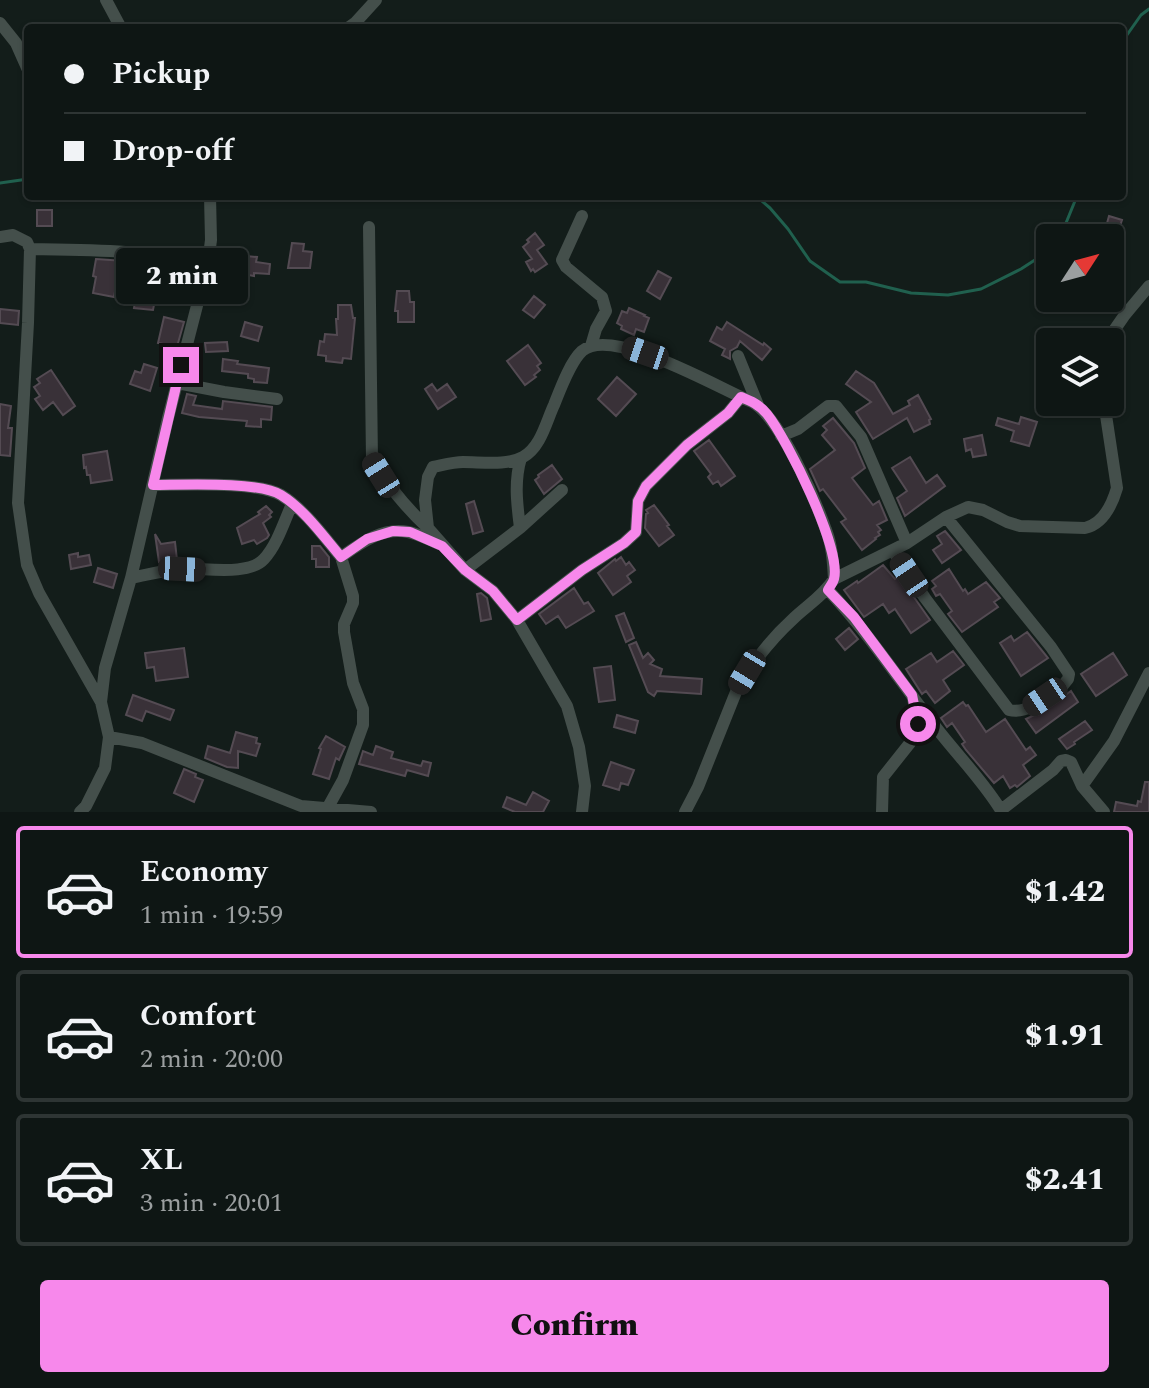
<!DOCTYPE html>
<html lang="en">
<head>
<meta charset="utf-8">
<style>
  body { margin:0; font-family:Spectral,serif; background:#171f1d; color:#f1f3f6; height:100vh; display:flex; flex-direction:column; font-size:30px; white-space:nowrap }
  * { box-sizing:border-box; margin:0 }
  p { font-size:26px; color:#9b9fa0 }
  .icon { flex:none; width:44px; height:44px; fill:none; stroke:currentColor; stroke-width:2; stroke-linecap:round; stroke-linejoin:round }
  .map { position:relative; height:812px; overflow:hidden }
  .details { display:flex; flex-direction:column; background:#0e1614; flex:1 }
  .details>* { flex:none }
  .top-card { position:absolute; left:24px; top:24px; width:1102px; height:176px; border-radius:8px; box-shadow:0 2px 6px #0004,0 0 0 2px #2e3534; display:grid; align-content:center; height:176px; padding:0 40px; background:#0e1614 }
  .needle { width:52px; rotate:54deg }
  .controls { position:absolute; left:1036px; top:224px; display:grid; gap:16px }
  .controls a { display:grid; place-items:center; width:88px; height:88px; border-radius:8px; background:#0e1614; box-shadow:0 2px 6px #0004,0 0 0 2px #2e3534; font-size:40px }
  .end { position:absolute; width:36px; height:36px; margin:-18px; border:10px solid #f788eb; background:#111; box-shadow:0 0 0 4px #111 }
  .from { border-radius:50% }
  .bubble { position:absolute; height:56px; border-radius:8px; background:#0e1614; box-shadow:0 2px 6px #0004,0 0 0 2px #2e3534; font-size:26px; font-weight:800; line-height:56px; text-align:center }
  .car { position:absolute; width:24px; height:48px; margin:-24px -12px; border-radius:10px; box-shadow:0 0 6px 2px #0007; background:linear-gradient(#222 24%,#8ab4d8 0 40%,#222 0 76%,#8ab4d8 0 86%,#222 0) }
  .top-card b { display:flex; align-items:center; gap:28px; height:76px; font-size:30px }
  .top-card b+b { border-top:2px solid #2e3534 }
  .top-card i { width:20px; height:20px; background:#f1f3f6 }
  ul { padding:14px 0 0; list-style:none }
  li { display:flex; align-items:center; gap:24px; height:132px; margin:0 16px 12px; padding:0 24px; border:4px solid #2e3534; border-radius:8px }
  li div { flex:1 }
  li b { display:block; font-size:30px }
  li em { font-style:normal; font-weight:800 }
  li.selected { border-color:#f788eb }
  li>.icon { width:72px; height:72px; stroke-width:1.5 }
  .button { display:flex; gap:16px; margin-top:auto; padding:16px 40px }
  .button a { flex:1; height:92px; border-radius:8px; background:#f788eb; color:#111; font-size:32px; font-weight:800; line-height:92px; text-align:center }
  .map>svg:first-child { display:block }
</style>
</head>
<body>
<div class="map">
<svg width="1149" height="812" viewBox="0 0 1149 812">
  <rect width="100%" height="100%" fill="#131d1a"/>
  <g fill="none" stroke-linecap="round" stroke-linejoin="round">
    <!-- stream -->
    <path stroke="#20604e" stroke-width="3" d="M1122 42 1141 15 1149 9
      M0 183 28 179
      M756 196 770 208 788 229 810 261 840 282H866L911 293 948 295 981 289 1021 269 1041 256 1050 248
      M1058 238 1066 223 1077 196"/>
  </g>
  <!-- building -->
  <path fill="#393138" stroke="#544b53" stroke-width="2" d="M37 210H52V226H37Z
    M1109 216 1122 220 1116 238 1104 234Z
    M535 233 544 245 537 250 547 264 535 272 533 269 531 271 526 262 532 259 523 247 529 242 527 240Z
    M292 243 304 244 303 251 312 252 310 268H288Z
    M246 256 257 257 256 262 270 264 269 274 254 273V276L243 274Z
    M96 259 139 262 164 267 197 270 192 290 178 286 177 287 158 285 153 310 134 308 137 290 116 286 114 297 93 293 96 277 93 276Z
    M658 271 671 278 660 299 647 291Z
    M397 291H409L410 302H414V322H398V311H395Z
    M534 296 545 305 534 318 523 310Z
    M338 305H351L353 318H355L351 359 343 358 342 363 326 361V356L318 355 320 341 324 342 325 334 337 335 336 319H338Z
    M629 308 645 315 644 316 649 318 644 332 636 329 634 335 621 329 622 326 617 323 622 311 627 313Z
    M0 309 19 311 18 325 0 323Z
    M164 317 184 322 176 350 169 348V345L158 343Z
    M245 322 262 327 258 341 241 336Z
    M727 322 763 345 764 343 771 349 762 360 740 341 737 347 730 351V359L722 355 725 349 710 341 717 327 722 330Z
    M227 342 228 351 206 352 205 343Z
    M528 345 541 363 537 366 540 370 534 375 536 377 525 385 507 361Z
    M223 359 238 361 237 364 269 368 267 383 254 382V379L248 378V374L222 371Z
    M144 364 157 368 150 391 130 384 135 371 141 373Z
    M51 370 75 406 63 415 53 402 43 410 35 399 40 396 34 387 40 383 37 379Z
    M856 371 874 383 893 414 910 405 908 401 918 395 931 419 929 420 930 424 914 432 907 418 873 439 856 412 871 402 846 384Z
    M617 377 636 394 616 416 598 399Z
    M432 384 437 391 447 384 456 397 438 409 425 389Z
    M187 394 196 396 193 405 222 409 223 401 272 407 271 420 261 419V427L246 426 247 421 199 417 182 413Z
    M0 404 11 406 8 428H12L10 456 0 455Z
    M1021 417 1037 422 1029 446 1011 441 1014 431 996 425 998 418 1019 424Z
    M833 418 854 443 865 468 852 478 873 505 879 501 887 520 877 525 881 530 878 532 880 535 875 538 876 539 862 550 841 522 846 519 823 489 820 491 810 469 835 450 822 435 827 430 823 426Z
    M982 435 986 455 973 457 971 449 966 451 964 439Z
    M709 440 735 476 721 486 718 481 713 484 708 477 711 474 694 451Z
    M107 451 112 480 91 483 90 475H87L86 467 84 468 83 455Z
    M910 457 926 483 937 475 945 486 905 516 897 498 907 491 892 468Z
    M552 465 562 479 544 494 535 480 539 477 538 475Z
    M474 501 483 531 473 534 466 504Z
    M654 505 669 525 667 526 674 535 659 546 645 528 646 514 648 513 646 510Z
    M266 506 272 512 269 515 271 517 263 523 269 535 267 538 257 544 254 540 242 544 237 528 260 514 258 512Z
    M945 531 961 550 942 563 933 550 942 544 937 536Z
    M155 534 161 544 175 542 177 560 169 557 171 560 159 562Z
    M312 546H320L329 557V567H316V559H312Z
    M78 553V557L89 555 91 565 71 569 69 555Z
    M621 557 626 565 629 562 635 570 627 576 631 582 613 595 598 573 615 559 616 561Z
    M883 565 895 579 899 576 930 620 911 633 895 609 889 613 883 604 864 617 844 590 857 581 858 583Z
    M98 568 117 574 113 588 94 582Z
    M949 569 963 591 965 589 968 594 986 582 1000 598 994 602 998 607 962 632 948 614 952 611 940 594 936 596 932 589 936 586 932 581Z
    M574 588 584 604 588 602 594 611 566 628 558 616 546 624 539 614Z
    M481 593 487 598 491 619 481 621 477 594Z
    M624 613 634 638 626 642 616 616Z
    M849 628 858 639 845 650 836 639Z
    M1027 632 1048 658 1021 676 1000 643 1011 636 1014 641Z
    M636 642 643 658 648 653 654 660 650 664 662 669 660 676 702 679 701 694 657 691 654 696 648 692 629 645Z
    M184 648 188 677 156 681 154 667 147 668 145 653Z
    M953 651 964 665 943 680 950 691 935 703 926 691 922 694 906 669 931 653 937 662Z
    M1113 653 1127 675 1096 696 1081 674Z
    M611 666 615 700 599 702 594 668Z
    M1071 691 1078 702 1036 733 1026 719 1043 711Z
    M133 695 174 710 170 720 146 711 142 721 126 715Z
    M963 702 966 706 968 705 986 732 1005 719 1026 750 1030 747 1036 755 1023 765 1030 776 1017 787 1015 785 1010 788 1003 776 994 783 966 750 962 744 965 742 952 723 947 727 941 718Z
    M617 715 638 721 635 733 614 727Z
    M1085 721 1092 730 1074 742 1075 744 1067 749 1059 739Z
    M236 732 257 738 256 743 260 744 256 756 238 751V768L227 767 205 758 208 746 230 753Z
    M326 736 345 747 339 760 336 758 329 779 313 774 321 749 319 748Z
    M376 746 393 752 391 758 421 766 423 761 431 763 428 776 407 770 405 776 359 764 363 751 373 755Z
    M611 762 634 770 628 785 621 783 619 790 603 785Z
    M184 769 196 774 195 777 203 780 194 802 174 793Z
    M1145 782H1149V812H1114L1116 802 1137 806 1138 801 1141 802Z
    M533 792 549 801 543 812H515L503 807 507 797 526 805Z"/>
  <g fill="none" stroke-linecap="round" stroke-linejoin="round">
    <!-- street -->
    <path stroke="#444f4b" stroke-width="12" d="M106 0 121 28
      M0 23 16 43 28 70
      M348 28 355 23 376 0
      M582 216 562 260 566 267 602 297 606 311 596 329 591 346
      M369 227 372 460C389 487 405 507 428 528
      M0 237 13 235 27 242 30 249 28 323 18 503 27 565 39 593 101 702
      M30 249C90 250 149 250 208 263
      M1106 342 1124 316 1149 286
      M738 356 758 405
      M177 383 224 392 277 399
      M781 436 798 429 828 406H836L861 437 907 543
      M153 485C182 485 258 481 281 495 304 509 324 537 341 557
      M520 528 562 490
      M893 551 925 598 1009 710C1029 715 1048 695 1064 684L1068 679 1069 674 1051 647 946 517
      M465 570 520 528C517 504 514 481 521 458
      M131 578C147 575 164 570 180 569 201 567 248 577 264 559 277 545 284 522 292 504
      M828 590C869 633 901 683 938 730 959 757 984 782 1002 812
      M517 620 582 570 624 543 636 532 638 501 646 486 687 445 728 413 741 397
      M109 737 142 743 301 806 371 812
      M1082 786 1114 741 1149 673
      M327 809 343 780 363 725V709L353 683 344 632V624L353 603V596L341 557C361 543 382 527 408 532 419 534 429 540 439 544
      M1001 810 1053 770 1061 761 1066 760 1071 762 1082 786 1104 812
      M80 812 86 806 105 768 109 737 101 702 105 668 131 578 168 418 208 263 211 240 210 196
      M582 812 585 786 579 747 567 706 517 620 493 591 465 570 428 528 425 500 428 477 433 467C443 465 453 462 463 462 482 462 507 466 523 457 541 447 546 422 554 405 560 390 570 362 582 351 612 325 720 389 752 402 780 417 815 499 826 530 832 545 833 562 834 579
      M685 812 698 787 738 687C753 662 772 638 794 618 808 605 824 595 834 579L907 543 946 517 968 507 983 510 1007 522 1020 526 1085 528C1103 524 1112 505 1117 488L1104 402
      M882 812 883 777 910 743 918 724 913 698"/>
  </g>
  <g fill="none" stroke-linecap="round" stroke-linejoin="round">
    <!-- route -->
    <path stroke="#f788eb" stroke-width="10" d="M181 365 153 485C182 485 258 481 281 495 304 509 324 537 341 557L367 539 393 531 410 532 442 546 465 570 493 591 517 620 582 570 624 543 636 532 638 501 646 486 687 445 728 413 741 397C751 401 760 405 767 414 787 439 842 549 834 579 833 583 830 586 828 590L854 617 912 695 918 724"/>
  </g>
</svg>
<div class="controls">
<a><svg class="needle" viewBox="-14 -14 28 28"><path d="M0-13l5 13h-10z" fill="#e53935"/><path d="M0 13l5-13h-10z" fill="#9b9fa0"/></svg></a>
<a><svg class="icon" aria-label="layers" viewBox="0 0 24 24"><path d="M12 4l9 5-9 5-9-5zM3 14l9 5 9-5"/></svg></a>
</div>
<i class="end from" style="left:918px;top:724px"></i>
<i class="end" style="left:181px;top:365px"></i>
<div class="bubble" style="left:116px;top:248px;width:132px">2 min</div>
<i class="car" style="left:645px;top:353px;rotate:289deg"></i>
<i class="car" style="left:381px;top:475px;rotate:328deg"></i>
<i class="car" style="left:182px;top:569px;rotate:93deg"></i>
<i class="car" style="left:909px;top:575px;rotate:326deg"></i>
<i class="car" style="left:747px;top:672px;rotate:211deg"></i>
<i class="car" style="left:1045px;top:697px;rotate:236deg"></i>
<div class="top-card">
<b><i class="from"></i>Pickup</b>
<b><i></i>Drop-off</b>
</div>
</div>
<section class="details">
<ul>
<li class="selected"><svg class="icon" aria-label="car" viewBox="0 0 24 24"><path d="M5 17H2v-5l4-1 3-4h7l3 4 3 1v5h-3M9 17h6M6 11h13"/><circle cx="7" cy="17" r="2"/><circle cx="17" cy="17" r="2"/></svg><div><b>Economy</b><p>1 min · 19:59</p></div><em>$1.42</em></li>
<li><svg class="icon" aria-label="car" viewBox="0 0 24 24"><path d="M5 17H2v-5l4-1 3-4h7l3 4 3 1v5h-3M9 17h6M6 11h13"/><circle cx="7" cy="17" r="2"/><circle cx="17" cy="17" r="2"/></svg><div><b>Comfort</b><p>2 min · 20:00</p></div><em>$1.91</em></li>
<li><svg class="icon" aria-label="car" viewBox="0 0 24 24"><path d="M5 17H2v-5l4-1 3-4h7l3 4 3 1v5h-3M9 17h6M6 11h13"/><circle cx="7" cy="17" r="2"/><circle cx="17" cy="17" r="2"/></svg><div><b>XL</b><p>3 min · 20:01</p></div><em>$2.41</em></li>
</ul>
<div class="button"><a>Confirm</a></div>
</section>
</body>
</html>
